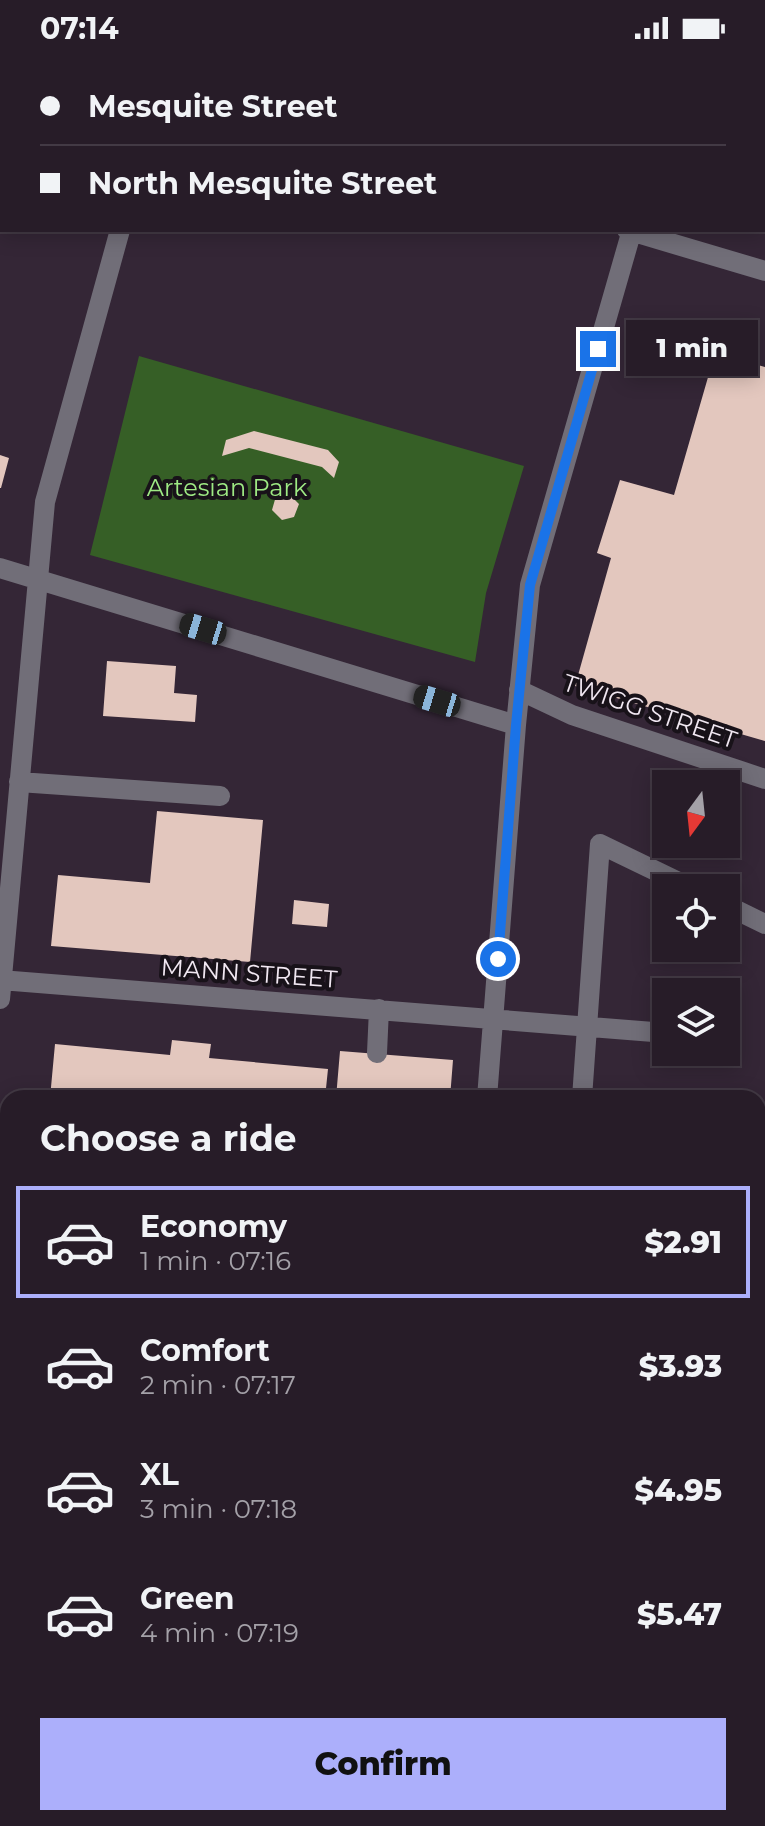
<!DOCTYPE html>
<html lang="en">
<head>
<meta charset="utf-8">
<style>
  body { margin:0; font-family:Montserrat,sans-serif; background:#2f2530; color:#f1f3f6; height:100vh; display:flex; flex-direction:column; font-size:30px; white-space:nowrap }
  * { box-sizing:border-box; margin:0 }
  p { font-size:26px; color:#a4a1a8 }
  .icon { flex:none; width:44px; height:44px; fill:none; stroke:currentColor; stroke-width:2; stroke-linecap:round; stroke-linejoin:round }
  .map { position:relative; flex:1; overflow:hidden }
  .drawer { position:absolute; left:0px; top:1034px; width:766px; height:736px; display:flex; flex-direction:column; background:#271c28; border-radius:24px 24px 0 0; box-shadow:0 4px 20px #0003,0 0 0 2px #433a45 }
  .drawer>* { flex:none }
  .guide { position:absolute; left:0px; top:0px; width:766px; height:176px; box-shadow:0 4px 20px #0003,0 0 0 2px #433a45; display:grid; align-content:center; height:176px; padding:0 40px; background:#271c28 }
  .needle { width:52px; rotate:195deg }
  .buttons { position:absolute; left:652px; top:714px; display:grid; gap:16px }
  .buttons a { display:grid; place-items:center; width:88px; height:88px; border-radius:0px; background:#271c28; box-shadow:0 4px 20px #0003,0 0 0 2px #433a45; font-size:40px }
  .end { position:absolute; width:36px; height:36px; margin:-18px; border:10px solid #1a73e8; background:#fff; box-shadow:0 0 0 4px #fff }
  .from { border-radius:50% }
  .bubble { position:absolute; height:56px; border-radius:0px; background:#271c28; box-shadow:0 4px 20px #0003,0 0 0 2px #433a45; font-size:26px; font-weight:800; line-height:56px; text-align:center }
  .car { position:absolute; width:24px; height:48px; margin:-24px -12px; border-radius:10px; box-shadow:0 0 6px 2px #0007; background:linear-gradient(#222 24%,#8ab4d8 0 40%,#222 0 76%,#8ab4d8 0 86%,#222 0) }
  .guide b { display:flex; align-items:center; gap:28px; height:76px; font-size:30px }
  .guide b+b { border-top:2px solid #433a45 }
  .guide i { width:20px; height:20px; background:#f1f3f6 }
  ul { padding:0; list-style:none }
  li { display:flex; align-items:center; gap:24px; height:112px; margin:0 16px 12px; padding:0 24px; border:4px solid transparent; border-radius:0px }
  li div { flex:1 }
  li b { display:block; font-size:30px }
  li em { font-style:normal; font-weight:800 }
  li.selected { border-color:#acaffb }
  li>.icon { width:72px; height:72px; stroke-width:1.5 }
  h2 { padding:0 40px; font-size:36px; line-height:96px }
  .primary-button { display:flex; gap:16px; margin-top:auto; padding:16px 40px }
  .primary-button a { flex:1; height:92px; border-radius:0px; background:#acaffb; color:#111; font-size:32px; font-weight:800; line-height:92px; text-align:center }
  .status { display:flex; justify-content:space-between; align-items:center; height:56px; padding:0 40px; background:#271c28; direction:ltr }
  .status svg { height:22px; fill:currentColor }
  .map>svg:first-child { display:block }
</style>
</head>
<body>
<div class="status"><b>07:14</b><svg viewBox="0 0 49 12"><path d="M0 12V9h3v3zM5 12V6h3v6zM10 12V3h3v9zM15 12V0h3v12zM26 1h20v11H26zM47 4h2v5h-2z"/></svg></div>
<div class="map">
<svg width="765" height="1770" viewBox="0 0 765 1770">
  <rect width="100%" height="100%" fill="#342636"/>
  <!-- green -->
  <path fill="#365f26" d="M139 300 524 410 486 537 475 606 90 499Z
    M8 1615V1762H59L44 1770H0V1629Z"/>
  <!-- building -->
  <path fill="#e3c7be" d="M715 297 765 311V685L575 630 611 502 597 497 620 424 674 439Z
    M254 375 328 394 339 406 334 422 322 411 249 392 222 400 226 384Z
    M0 399 9 402 1 432H0Z
    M289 438 299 448 294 461 282 464 272 454 276 440Z
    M107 605 176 610 174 637 197 639 195 666 103 660Z
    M157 755 263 764 250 906 51 890 58 819 150 827Z
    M294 844 329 848 327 871 292 868Z
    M172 984 211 988 209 1002 328 1013 325 1042H50L55 988 170 999Z
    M340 995 453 1004 450 1042H336Z
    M758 1615 765 1616V1655L760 1695 765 1696V1769L685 1770 686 1762H758Z"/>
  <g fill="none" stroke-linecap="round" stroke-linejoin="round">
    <!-- minor -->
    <path stroke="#716e78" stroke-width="20" d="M0 1 2 2
      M167 2V0
      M682 2 683 0
      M764 14 765 11
      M764 110 765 111
      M627 174 765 215
      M0 512 516 669
      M519 634 572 659 765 723
      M19 726 220 740
      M726 849 765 868
      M0 924 666 977
      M0 943 45 446 120 174
      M377 997 379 953
      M487 1042 516 669 530 529 632 174
      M582 1042 600 788 691 832
      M758 1078 765 1076
      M0 1130 8 1131
      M94 1770 112 1762
      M336 1770V1762
      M428 1770 429 1762"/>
    <!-- highway -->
    <path stroke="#d1cbe3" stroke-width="24" d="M758 1205 765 1203
      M758 1312 765 1310
      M0 1396 8 1394
      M0 1544H8
      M0 1608 8 1601"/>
  </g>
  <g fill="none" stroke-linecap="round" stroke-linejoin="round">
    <!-- route -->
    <path stroke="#1a73e8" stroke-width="10" d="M498 903 516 669 530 529 598 293"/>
  </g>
  <g text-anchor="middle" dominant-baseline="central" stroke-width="8" stroke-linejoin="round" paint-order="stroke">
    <!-- park labels -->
    <g font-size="24" fill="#9eea84" stroke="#181219">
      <text x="227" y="431">Artesian Park</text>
    </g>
    <!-- street labels -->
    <g font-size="24" fill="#f1e8f2" stroke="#181219">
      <text transform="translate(650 655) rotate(19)">TWIGG STREET</text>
      <text transform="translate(249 917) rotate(4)">MANN STREET</text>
    </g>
  </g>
</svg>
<div class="buttons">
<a><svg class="needle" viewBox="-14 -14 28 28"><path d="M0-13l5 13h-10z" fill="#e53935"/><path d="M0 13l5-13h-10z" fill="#a4a1a8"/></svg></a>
<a><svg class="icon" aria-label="locate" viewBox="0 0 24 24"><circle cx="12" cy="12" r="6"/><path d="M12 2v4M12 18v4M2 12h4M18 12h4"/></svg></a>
<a><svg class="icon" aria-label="layers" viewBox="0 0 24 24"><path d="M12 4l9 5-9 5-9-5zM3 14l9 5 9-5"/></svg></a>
</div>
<i class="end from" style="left:498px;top:903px"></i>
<i class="end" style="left:598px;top:293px"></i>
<div class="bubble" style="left:626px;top:264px;width:132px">1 min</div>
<i class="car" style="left:203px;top:573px;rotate:287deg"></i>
<i class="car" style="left:437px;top:645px;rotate:287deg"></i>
<div class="guide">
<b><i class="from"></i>Mesquite Street</b>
<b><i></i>North Mesquite Street</b>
</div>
<section class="drawer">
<h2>Choose a ride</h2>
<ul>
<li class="selected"><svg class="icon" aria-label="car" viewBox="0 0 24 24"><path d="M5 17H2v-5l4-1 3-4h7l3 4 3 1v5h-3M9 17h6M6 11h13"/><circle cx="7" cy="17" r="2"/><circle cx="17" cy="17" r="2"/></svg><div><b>Economy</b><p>1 min · 07:16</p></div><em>$2.91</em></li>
<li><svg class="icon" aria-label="car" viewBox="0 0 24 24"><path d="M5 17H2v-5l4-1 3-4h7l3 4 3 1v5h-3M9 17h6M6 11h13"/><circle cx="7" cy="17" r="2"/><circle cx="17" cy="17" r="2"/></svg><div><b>Comfort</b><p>2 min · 07:17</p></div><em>$3.93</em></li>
<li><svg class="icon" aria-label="car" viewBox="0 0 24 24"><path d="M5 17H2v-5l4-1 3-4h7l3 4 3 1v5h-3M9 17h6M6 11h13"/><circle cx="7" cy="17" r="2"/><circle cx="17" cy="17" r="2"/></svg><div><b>XL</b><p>3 min · 07:18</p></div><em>$4.95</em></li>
<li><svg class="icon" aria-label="car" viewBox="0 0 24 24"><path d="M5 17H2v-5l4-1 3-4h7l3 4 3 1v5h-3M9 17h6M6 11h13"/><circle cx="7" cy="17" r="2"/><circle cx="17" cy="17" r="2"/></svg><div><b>Green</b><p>4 min · 07:19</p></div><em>$5.47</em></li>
</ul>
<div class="primary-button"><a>Confirm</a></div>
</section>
</div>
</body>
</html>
